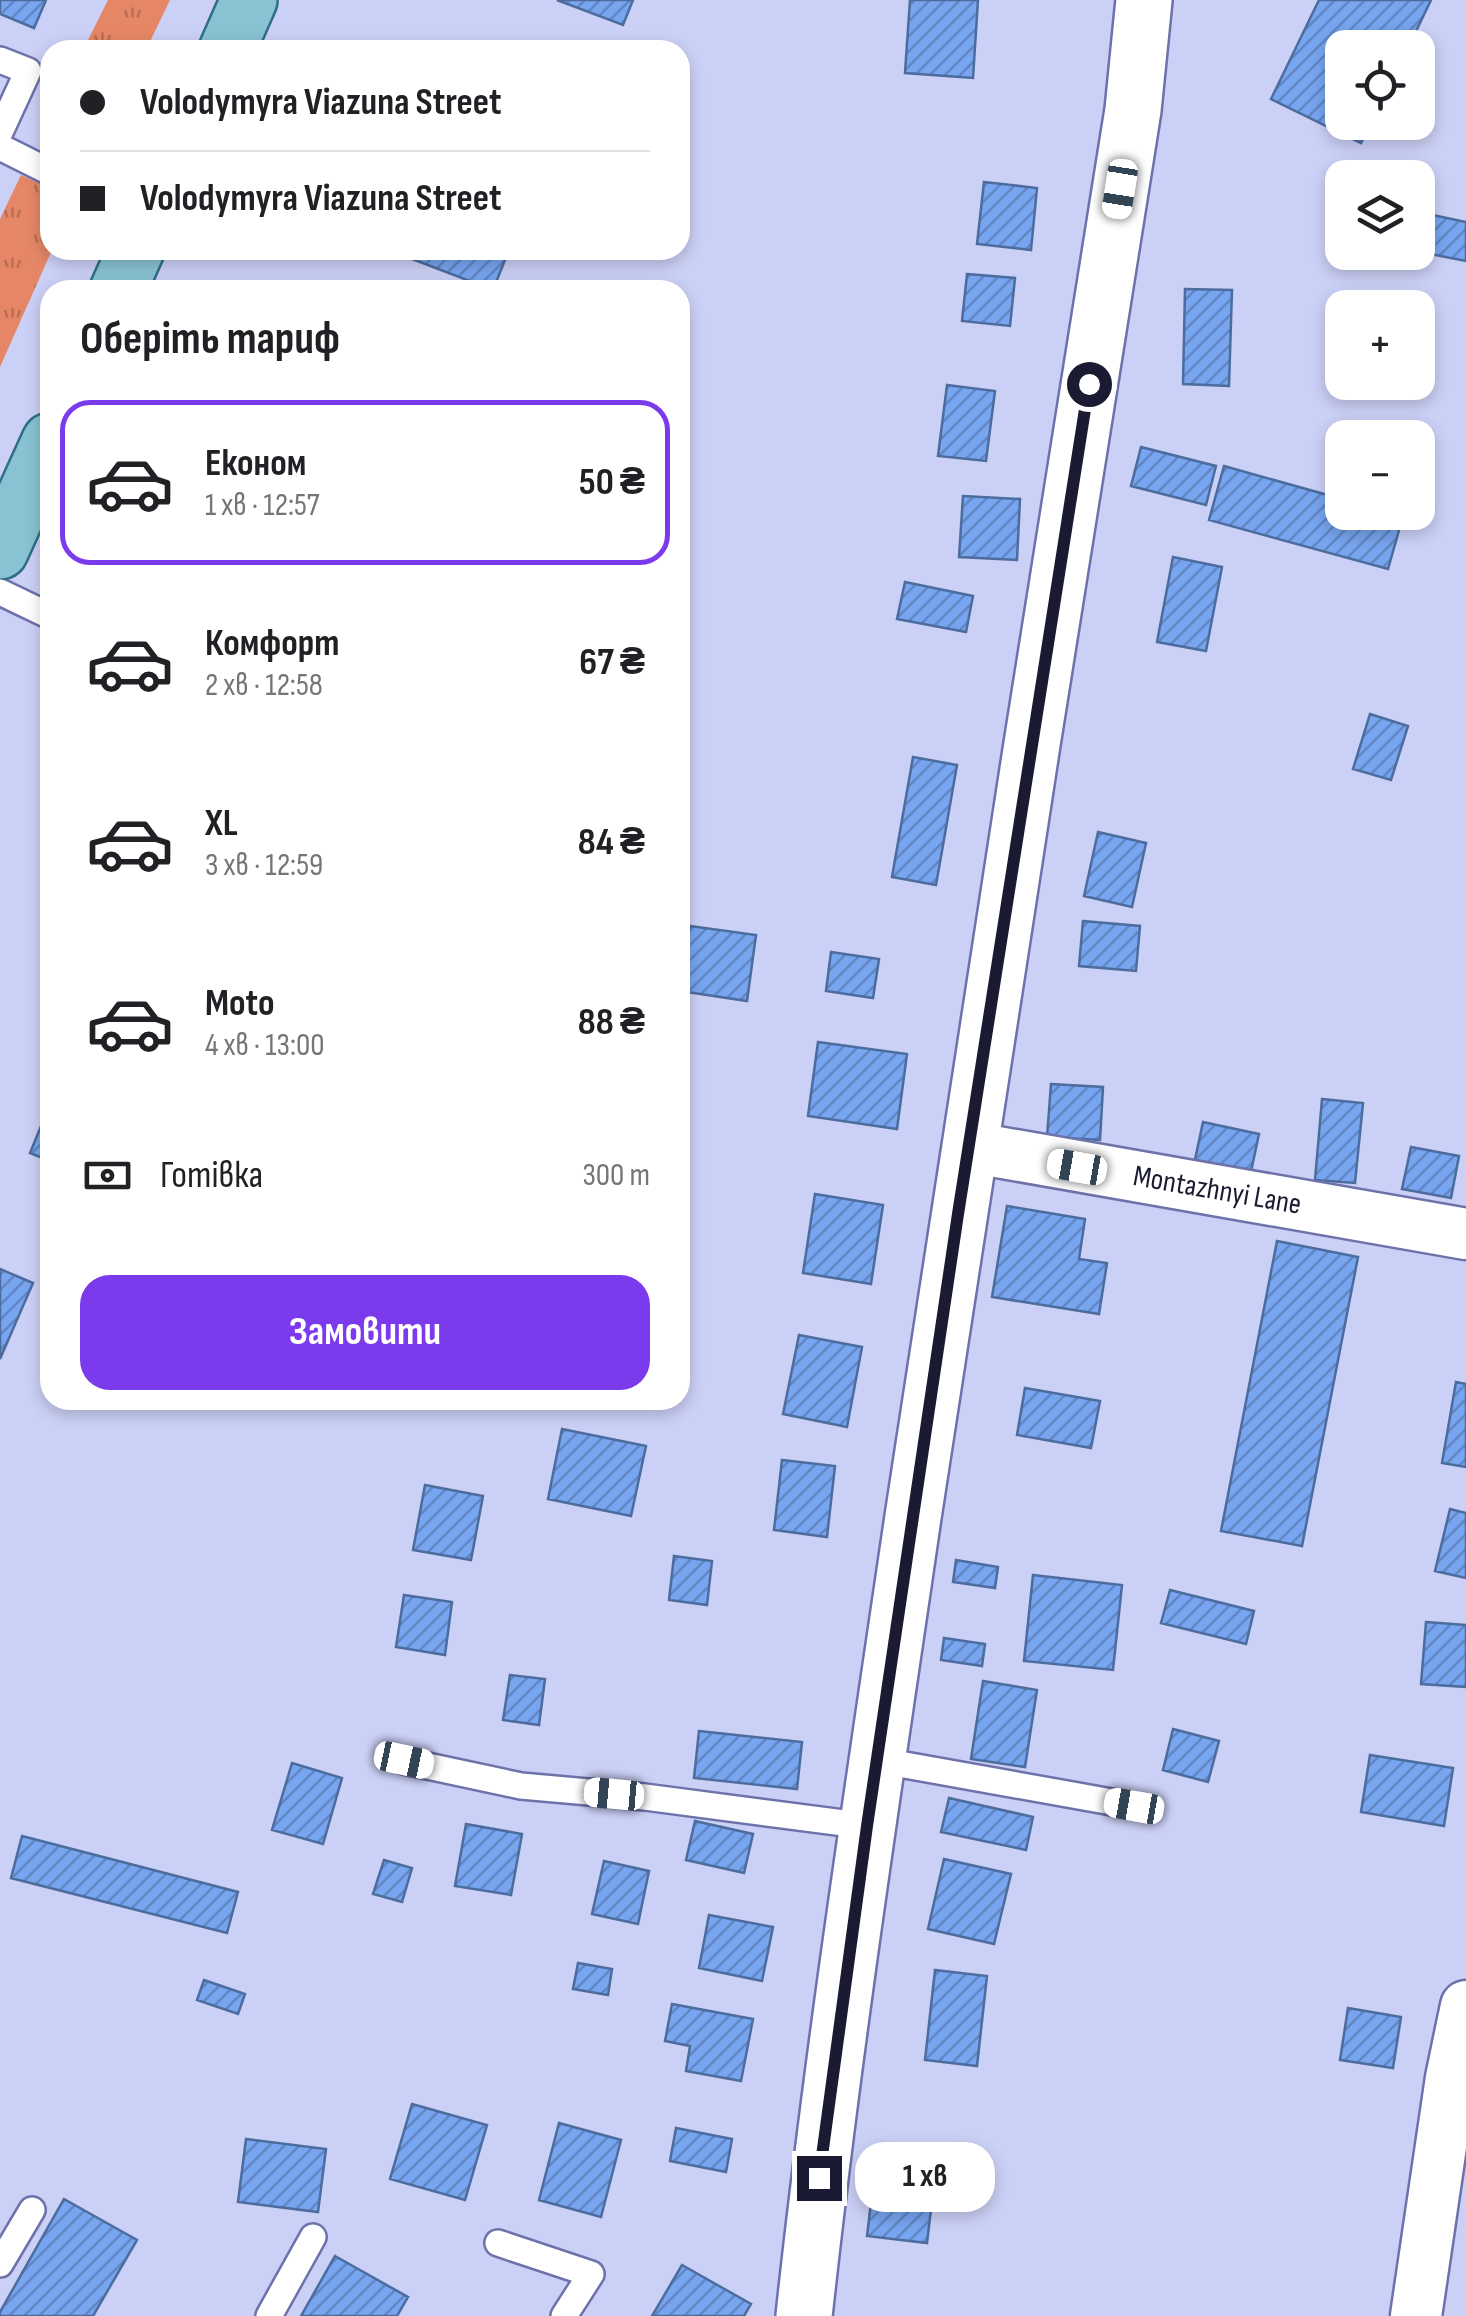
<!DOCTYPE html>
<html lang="uk">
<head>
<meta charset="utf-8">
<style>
  body { margin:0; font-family:"Sofia Sans Condensed",sans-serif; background:#f2f2f2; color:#202124; height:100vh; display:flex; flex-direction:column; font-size:38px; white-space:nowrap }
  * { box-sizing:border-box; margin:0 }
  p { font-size:32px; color:#757577 }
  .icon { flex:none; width:55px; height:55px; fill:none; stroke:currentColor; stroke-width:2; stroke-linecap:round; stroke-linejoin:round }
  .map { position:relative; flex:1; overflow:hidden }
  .sheet { position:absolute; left:40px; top:280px; width:650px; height:1130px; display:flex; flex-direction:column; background:#fff; border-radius:30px; box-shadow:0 5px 15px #0003 }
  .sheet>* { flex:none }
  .guide { position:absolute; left:40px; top:40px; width:650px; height:220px; border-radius:30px; box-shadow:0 5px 15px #0003; display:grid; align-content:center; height:220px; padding:0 40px; background:#fff }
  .buttons { position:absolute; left:1325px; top:30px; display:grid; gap:20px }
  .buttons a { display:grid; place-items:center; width:110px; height:110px; border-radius:20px; background:#fff; box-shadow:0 5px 15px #0003; font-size:50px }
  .end { position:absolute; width:45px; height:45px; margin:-22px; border:12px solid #1a1b32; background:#fff; box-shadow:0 0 0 5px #fff }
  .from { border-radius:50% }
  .bubble { position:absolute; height:70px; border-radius:30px; background:#fff; box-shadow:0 5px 15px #0003; font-size:32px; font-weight:700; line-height:70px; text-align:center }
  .car { position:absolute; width:30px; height:60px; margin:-30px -15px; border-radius:12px; box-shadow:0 0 8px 2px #0007; background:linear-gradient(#fff 24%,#345 0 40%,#fff 0 76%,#345 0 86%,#fff 0) }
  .guide b { display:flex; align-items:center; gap:35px; height:95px; font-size:38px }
  .guide b+b { border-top:2px solid #e0e0e0 }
  .guide i { width:25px; height:25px; background:#202124 }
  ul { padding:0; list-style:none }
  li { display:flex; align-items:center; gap:30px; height:165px; margin:0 20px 15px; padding:0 20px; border:5px solid transparent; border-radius:30px }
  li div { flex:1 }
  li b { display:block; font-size:38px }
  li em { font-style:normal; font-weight:700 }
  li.current { border-color:#7c3aed }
  li>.icon { width:90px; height:90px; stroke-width:1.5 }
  h2 { padding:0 40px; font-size:45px; line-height:120px }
  .pay { display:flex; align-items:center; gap:25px; height:110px; padding:0 40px; font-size:38px }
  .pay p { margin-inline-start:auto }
  .button { display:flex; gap:20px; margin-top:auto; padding:20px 40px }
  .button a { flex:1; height:115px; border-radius:30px; background:#7c3aed; color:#fff; font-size:40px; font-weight:700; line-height:115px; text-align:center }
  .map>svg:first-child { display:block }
</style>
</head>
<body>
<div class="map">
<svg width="1466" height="2316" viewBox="0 0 1466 2316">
  <defs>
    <pattern id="grass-tufts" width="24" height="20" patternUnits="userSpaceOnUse" patternTransform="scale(2.5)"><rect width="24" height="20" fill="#e58767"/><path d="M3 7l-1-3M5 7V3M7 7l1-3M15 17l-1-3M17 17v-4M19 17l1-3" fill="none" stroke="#b96e55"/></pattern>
    <pattern id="building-hatch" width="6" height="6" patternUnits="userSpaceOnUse" patternTransform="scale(2.5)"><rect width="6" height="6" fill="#77a5f0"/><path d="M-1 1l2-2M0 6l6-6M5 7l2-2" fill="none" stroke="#6186c3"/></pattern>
  </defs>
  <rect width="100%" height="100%" fill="#cbd0f6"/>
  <!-- grass -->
  <path fill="url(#grass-tufts)" d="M108 0H170L146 50H83Z
    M21 175 50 188V250H52L0 367V219Z"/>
  <!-- building -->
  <path fill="url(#building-hatch)" stroke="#4c6c9e" stroke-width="2.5" d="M0 0H46L34 28 0 14Z
    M557 0H633L623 25Z
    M910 0H978L973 78 905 73Z
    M1319 0H1431L1408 48H1342V122H1371L1361 143 1271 99Z
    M984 182 1037 188 1031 250 977 244Z
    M1428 214 1466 222V261L1420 252Z
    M416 250H509L493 290 412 259Z
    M967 274 1015 278 1010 326 962 321Z
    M1185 289 1232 290 1229 386 1183 384Z
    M947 385 995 391 986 461 938 456Z
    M1141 447 1216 466 1206 505 1131 486Z
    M1224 466 1342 499V512H1390L1403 516 1388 569 1209 520Z
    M963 496 1020 499 1017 560 959 557Z
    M1173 557 1222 567 1206 651 1157 642Z
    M905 582 973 596 966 632 897 619Z
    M1370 714 1408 726 1391 780 1353 769Z
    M913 757 957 765 936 885 892 877Z
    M1098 832 1146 843 1132 907 1084 896Z
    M1083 921 1140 926 1136 971 1079 966Z
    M690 926 756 935 747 1001 680 991Z
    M831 952 879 959 873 998 826 991Z
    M818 1042 907 1054 897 1129 808 1116Z
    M1051 1084 1103 1087 1100 1140 1047 1137Z
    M1322 1099 1363 1103 1355 1183 1315 1180Z
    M50 1104V1161L30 1153Z
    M1203 1122 1259 1134 1249 1181 1193 1169Z
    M1411 1147 1459 1156 1451 1198 1402 1189Z
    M815 1194 883 1205 871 1284 803 1273Z
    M1007 1206 1085 1219 1079 1259 1107 1263 1099 1314 992 1297Z
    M1277 1241 1358 1257 1302 1546 1221 1531Z
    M0 1269 33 1283 0 1359Z
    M799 1335 862 1347 847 1427 783 1414Z
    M1456 1382 1466 1384V1467L1442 1463Z
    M1025 1388 1100 1401 1091 1448 1017 1435Z
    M562 1429 646 1446 631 1516 548 1499Z
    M782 1460 835 1466 827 1537 774 1530Z
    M425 1485 483 1496 471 1560 413 1550Z
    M1450 1509 1466 1513V1578L1435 1571Z
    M674 1556 712 1561 707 1605 669 1600Z
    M956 1560 998 1567 995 1588 953 1582Z
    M1033 1575 1122 1585 1113 1670 1024 1661Z
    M1170 1590 1254 1611 1246 1644 1161 1623Z
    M404 1595 452 1602 445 1655 396 1647Z
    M1426 1622 1466 1625V1687L1421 1684Z
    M944 1638 985 1644 982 1666 941 1660Z
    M510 1675 545 1679 539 1725 503 1720Z
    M983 1681 1037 1690 1025 1767 971 1759Z
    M1173 1729 1219 1741 1208 1782 1163 1770Z
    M699 1731 802 1742 797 1789 694 1778Z
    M1370 1755 1453 1768 1444 1826 1361 1812Z
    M292 1763 342 1778 323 1844 272 1830Z
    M949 1798 1033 1817 1026 1850 941 1832Z
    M695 1821 753 1834 744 1873 686 1860Z
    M466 1824 522 1834 511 1895 455 1886Z
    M22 1836 238 1892 227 1933 11 1878Z
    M944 1859 1011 1874 994 1944 928 1929Z
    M384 1860 412 1868 402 1902 373 1894Z
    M604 1861 649 1871 638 1924 592 1914Z
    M709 1915 773 1927 762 1981 699 1968Z
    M578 1963 612 1969 608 1995 573 1989Z
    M935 1970 987 1976 977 2066 925 2060Z
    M204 1980 245 1994 238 2014 197 2000Z
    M672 2004 753 2019 741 2081 686 2071 690 2046 665 2041Z
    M1348 2008 1401 2017 1393 2068 1340 2060Z
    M412 2104 487 2125 465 2200 390 2179Z
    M559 2123 621 2140 601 2217 539 2200Z
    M676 2128 732 2139 726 2172 670 2161Z
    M246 2139 326 2149 318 2212 238 2202Z
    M877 2152 937 2159 927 2243 867 2236Z
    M64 2199 137 2240 93 2316H0V2312Z
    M335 2256 408 2297 397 2316H301Z
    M682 2265 751 2304 744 2316H652Z"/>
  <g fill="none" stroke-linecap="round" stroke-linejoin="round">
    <!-- lane casing -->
    <g stroke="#6d72ab" stroke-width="30">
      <path id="lane" d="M0 60 28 71 0 132
        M0 147 50 172
        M0 592 50 616
        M877 1760 1134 1806
        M404 1761 521 1786 645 1797 867 1826
        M498 2243 591 2274 564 2316
        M0 2264 32 2210
        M269 2316 313 2237"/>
    </g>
    <!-- street casing -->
    <g stroke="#6d72ab" stroke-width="55">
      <g id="street">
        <path id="s1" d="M969 1147 1466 1234"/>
        <path d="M1416 2316 1451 2078 1466 2006"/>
      </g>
    </g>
    <!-- secondary casing -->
    <g stroke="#6d72ab" stroke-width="60">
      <path id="secondary" d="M804 2316C833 2049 874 1783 913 1517 983 1047 1058 579 1133 110L1144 0"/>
    </g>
    <!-- primary casing -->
    <g stroke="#2f6e86" stroke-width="60">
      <path id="primary" d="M227 50 249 0
        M118 290 136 250
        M0 551 50 441"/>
    </g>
    <!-- lane -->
    <use href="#lane" stroke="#fff" stroke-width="25"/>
    <!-- street -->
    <use href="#street" stroke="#fff" stroke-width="50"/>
    <!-- secondary -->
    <use href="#secondary" stroke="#fff" stroke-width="55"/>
    <!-- primary -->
    <use href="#primary" stroke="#89c2d2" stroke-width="55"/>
  </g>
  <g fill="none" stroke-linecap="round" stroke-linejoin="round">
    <!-- route -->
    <path stroke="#1a1b32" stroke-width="12" d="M819 2178 867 1826 958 1214 1089 384"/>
  </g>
  <g text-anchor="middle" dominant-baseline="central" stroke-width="8" stroke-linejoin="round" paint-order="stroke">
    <!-- street labels -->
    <g font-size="30" fill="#1a1b32" stroke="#f2f3fa">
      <text stroke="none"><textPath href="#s1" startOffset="252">Montazhnyi Lane</textPath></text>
    </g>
  </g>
</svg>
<div class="buttons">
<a><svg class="icon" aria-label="locate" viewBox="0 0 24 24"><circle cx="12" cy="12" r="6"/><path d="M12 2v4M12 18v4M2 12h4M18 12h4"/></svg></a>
<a><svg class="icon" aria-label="layers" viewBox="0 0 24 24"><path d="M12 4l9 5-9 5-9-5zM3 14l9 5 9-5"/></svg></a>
<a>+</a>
<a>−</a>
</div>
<i class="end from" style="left:1089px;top:384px"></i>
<i class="end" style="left:819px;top:2178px"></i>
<div class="bubble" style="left:855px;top:2142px;width:140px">1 хв</div>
<i class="car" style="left:1120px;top:189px;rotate:189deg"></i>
<i class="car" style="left:1077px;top:1167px;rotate:280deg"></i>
<i class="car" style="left:404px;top:1760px;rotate:102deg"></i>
<i class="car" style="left:614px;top:1794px;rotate:275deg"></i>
<i class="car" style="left:1134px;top:1806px;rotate:280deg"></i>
<div class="guide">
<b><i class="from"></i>Volodymyra Viazuna Street</b>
<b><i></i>Volodymyra Viazuna Street</b>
</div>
<section class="sheet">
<h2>Оберіть тариф</h2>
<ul>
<li class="current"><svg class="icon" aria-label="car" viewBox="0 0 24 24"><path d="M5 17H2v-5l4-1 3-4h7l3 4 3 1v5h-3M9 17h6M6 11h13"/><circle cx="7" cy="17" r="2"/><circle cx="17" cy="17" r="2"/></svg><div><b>Економ</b><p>1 хв · 12:57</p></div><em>50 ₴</em></li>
<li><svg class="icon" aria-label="car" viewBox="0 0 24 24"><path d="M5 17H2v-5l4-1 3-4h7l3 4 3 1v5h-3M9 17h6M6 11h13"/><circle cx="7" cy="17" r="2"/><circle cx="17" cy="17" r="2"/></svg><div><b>Комфорт</b><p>2 хв · 12:58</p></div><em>67 ₴</em></li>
<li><svg class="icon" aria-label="car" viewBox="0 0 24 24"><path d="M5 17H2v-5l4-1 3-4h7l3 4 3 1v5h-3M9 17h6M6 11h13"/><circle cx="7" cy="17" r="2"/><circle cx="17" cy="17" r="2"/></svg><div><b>XL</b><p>3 хв · 12:59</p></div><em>84 ₴</em></li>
<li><svg class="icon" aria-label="car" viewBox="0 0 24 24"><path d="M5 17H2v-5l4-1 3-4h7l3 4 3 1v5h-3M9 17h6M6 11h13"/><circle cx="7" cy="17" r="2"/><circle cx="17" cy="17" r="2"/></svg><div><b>Moto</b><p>4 хв · 13:00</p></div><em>88 ₴</em></li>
</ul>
<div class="pay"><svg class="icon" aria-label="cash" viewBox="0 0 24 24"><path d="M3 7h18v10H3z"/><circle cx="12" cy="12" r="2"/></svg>Готівка<p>300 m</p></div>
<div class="button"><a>Замовити</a></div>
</section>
</div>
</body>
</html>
